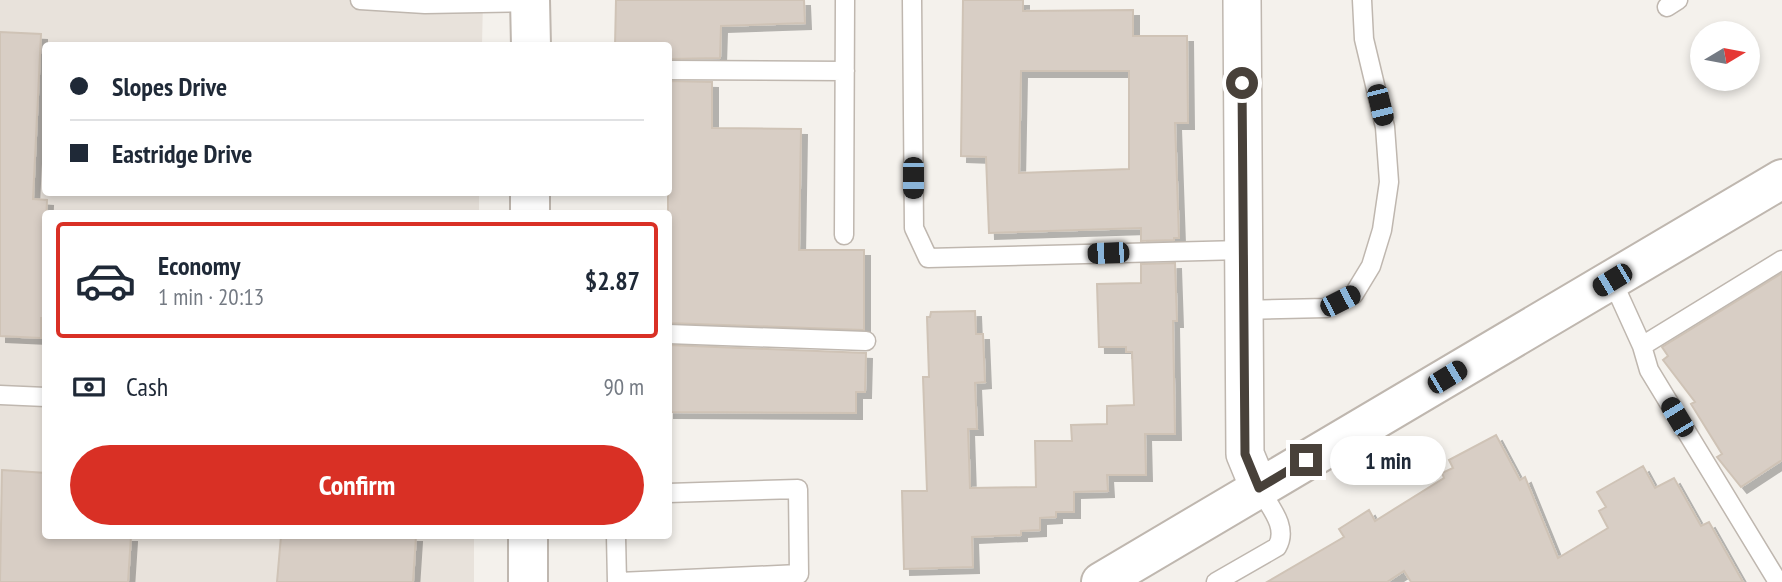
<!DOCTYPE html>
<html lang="en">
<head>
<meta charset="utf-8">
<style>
  body { margin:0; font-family:"PT Sans Narrow",sans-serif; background:#f6f6f7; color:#1f2937; height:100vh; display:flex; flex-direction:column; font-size:26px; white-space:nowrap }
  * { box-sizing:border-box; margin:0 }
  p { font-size:23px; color:#747a83 }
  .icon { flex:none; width:38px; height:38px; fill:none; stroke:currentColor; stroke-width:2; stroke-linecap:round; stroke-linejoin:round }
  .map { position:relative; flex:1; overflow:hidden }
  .drawer { position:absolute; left:42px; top:210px; width:630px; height:329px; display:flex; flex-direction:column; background:#fff; border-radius:7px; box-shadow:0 4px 10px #0003 }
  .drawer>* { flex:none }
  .guide { position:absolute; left:42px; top:42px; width:630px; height:154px; border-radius:7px; box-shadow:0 4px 10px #0003; display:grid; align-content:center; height:154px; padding:0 28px; background:#fff }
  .needle { width:46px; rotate:80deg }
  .tools { position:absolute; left:1690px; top:21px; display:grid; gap:14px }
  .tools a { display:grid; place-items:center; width:70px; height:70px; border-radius:50%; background:#fff; box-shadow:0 4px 10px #0003; font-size:35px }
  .end { position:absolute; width:32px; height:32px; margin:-16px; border:9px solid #48413a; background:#fff; box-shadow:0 0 0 4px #fff }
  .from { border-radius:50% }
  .bubble { position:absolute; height:49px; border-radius:24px; background:#fff; box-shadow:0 4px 10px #0003; font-size:23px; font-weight:800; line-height:49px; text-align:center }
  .car { position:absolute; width:21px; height:42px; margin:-21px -10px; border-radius:9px; box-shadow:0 0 5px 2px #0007; background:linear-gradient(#222 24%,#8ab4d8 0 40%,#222 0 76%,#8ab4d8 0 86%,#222 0) }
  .guide b { display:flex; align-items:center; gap:24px; height:66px; font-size:26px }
  .guide b+b { border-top:2px solid #e0e1e3 }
  .guide i { width:18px; height:18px; background:#1f2937 }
  ul { padding:12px 0 0; list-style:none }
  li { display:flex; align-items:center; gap:21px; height:116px; margin:0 14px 10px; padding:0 14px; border:4px solid transparent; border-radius:7px }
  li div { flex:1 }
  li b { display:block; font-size:26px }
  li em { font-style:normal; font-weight:800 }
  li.on { border-color:#d93025 }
  li>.icon { width:63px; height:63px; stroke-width:1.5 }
  .pay { display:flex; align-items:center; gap:18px; height:77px; padding:0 28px; font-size:26px }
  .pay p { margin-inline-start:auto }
  .button { display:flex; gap:14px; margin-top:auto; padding:14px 28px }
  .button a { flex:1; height:80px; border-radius:42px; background:#d93025; color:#fff; font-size:28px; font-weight:800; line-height:80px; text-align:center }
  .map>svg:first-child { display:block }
</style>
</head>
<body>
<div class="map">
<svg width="1782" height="582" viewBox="0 0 1782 582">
  <defs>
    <filter id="shadow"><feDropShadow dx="6" dy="6" stdDeviation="0" flood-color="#0004"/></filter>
  </defs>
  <rect width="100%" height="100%" fill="#f4f1ec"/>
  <!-- residential -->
  <path fill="#e8e2db" d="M0 0H483L482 45 46 46V192L479 193V214H46V536H474V582H0Z"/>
  <!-- building -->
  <path fill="#d8cec5" stroke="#cfc3b6" stroke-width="2" fill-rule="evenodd" filter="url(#shadow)" d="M616 0H804L805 23 721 26 720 58 668 59V46H615Z
    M963 0H1023V11L1133 10V36H1187L1188 123H1175L1179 238H1174V240L1141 241V228L989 233 986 157 961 156ZM1021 71H1129V169L1019 173Z
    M0 32 41 34 33 199 47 200 44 271H46L44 318H41V338L0 336Z
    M668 81 712 82V128L801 129 799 250H864V330L668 323Z
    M1175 263 1177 321H1173L1175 434H1145L1146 475H1107L1108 491 1074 492V512H1056V517L1040 518V530L1021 531V535L972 537 973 567 904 569 902 491H927L923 377H929L927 317H930L931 312 975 311 976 334H983L985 382 975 383 977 429H968L970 488 1036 487 1035 441H1072L1071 425 1107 424V406L1134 405 1132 352H1126V347H1099L1097 284 1141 283V264Z
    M1782 273V460L1741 487 1717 457 1722 454 1691 404 1695 402 1663 360 1668 356 1662 347Z
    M668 345 866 353 865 392H856V413L668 412Z
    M1496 435 1520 480 1525 477 1558 558 1608 528 1599 511 1606 507 1597 492 1643 466 1655 488 1674 478 1701 526 1709 522 1743 582H1411L1404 571 1387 582H1267L1344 537 1339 529 1369 510 1375 521 1444 478 1442 473 1453 468 1449 460Z
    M2 470 46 473V536H131L128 582H0Z
    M281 536H416L413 582H277Z"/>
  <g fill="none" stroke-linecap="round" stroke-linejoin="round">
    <!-- service casing -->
    <g stroke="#bfb7af" stroke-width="21">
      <path id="service" d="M360 0 425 4 530 2
        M912 0 914 228 928 258 1242 250
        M1667 7 1678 0
        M668 70 845 71
        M844 235 845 0
        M1612 280 1642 346 1649 370 1778 582
        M1242 310 1326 308 1354 294 1371 266 1382 230 1389 182 1385 127 1364 39 1362 0
        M668 334 866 341
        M1642 346 1782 260
        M0 395 46 397
        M616 536 617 582
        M619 582 799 574 798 489 668 493
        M1216 582 1277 547C1289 527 1269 506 1259 488"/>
    </g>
    <!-- minor casing -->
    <g stroke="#bfb7af" stroke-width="40">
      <path id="minor" d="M1242 0 1245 454 1259 488"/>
    </g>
    <!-- tertiary casing -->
    <g stroke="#bfb7af" stroke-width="42">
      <path id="tertiary" d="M530 0 531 46
        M530 214V192
        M528 582V536
        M1101 582 1782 179"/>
    </g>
    <!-- service -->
    <use href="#service" stroke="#fff" stroke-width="18"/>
    <!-- minor -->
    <use href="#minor" stroke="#fff" stroke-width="37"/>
    <!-- tertiary -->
    <use href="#tertiary" stroke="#fff" stroke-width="38"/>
  </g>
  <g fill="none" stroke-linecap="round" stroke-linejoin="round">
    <!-- route -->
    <path stroke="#48413a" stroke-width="9" d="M1242 83 1245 454 1259 488 1306 460"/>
  </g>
</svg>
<div class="tools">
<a><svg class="needle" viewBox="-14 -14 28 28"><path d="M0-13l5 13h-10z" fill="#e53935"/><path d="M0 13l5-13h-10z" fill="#747a83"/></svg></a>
</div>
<i class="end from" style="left:1242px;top:83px"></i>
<i class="end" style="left:1306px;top:460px"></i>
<div class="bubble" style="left:1330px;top:436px;width:116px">1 min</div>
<i class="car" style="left:1380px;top:105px;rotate:166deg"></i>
<i class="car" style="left:913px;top:178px;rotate:180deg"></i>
<i class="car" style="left:1108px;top:253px;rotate:268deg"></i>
<i class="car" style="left:1612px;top:280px;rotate:239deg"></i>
<i class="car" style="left:1340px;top:301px;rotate:63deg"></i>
<i class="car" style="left:1447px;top:377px;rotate:59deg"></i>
<i class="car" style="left:1677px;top:417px;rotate:329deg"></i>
<div class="guide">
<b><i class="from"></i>Slopes Drive</b>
<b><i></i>Eastridge Drive</b>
</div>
<section class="drawer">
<ul>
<li class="on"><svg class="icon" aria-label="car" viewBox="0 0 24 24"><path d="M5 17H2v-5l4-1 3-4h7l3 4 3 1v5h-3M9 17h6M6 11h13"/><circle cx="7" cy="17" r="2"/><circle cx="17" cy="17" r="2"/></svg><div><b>Economy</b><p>1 min · 20:13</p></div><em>$2.87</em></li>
</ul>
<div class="pay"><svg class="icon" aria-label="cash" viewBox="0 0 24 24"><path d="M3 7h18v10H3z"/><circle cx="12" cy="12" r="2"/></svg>Cash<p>90 m</p></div>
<div class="button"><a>Confirm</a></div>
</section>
</div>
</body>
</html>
